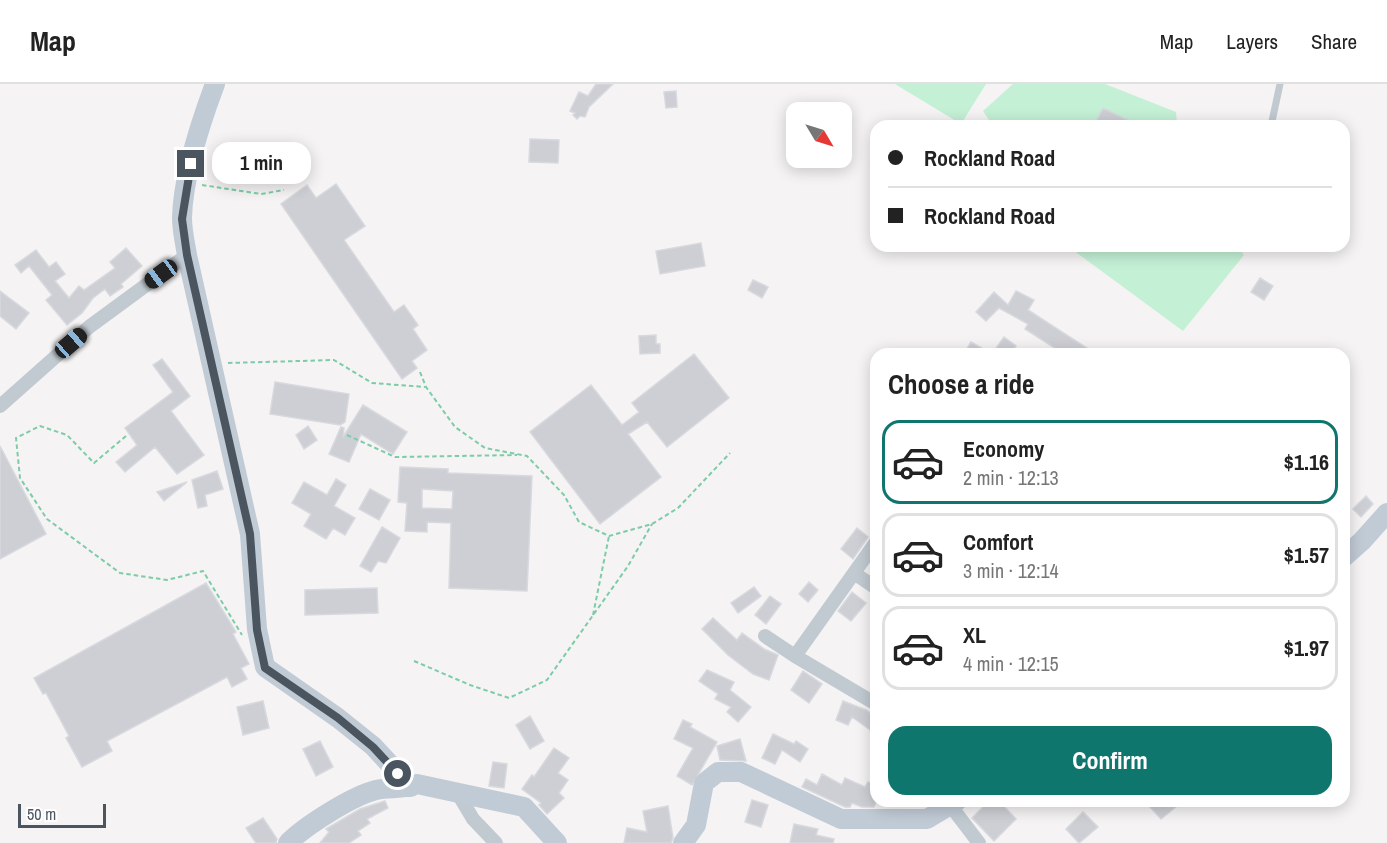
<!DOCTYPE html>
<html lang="en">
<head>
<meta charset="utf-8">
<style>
  body { margin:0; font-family:"Archivo Narrow",sans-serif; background:#f2f2f2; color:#222; height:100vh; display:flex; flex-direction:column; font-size:22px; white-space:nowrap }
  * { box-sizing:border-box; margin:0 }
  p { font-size:20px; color:#767676 }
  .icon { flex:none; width:33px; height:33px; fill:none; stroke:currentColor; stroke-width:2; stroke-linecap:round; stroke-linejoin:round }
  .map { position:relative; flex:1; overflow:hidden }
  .drawer { position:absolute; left:870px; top:264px; width:480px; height:459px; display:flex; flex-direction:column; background:#fff; border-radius:18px; box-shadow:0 3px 15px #0003 }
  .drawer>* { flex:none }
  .top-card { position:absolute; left:870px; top:36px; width:480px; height:132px; border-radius:18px; box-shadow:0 3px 15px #0003; display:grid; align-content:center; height:132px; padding:0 18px; background:#fff }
  .needle { width:39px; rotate:128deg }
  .controls { position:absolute; left:786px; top:18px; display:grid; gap:12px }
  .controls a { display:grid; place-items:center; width:66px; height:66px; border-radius:12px; background:#fff; box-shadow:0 3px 15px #0003; font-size:30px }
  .scale { position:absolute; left:18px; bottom:15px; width:88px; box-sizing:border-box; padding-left:6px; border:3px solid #4b5560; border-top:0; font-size:16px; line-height:21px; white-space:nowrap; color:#4b5560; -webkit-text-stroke:4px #fff; paint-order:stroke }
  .end { position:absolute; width:27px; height:27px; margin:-14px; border:8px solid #4b5560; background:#fff; box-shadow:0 0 0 3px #fff }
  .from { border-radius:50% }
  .bubble { position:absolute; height:42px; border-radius:18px; background:#fff; box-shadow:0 3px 15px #0003; font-size:20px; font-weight:700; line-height:42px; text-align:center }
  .car { position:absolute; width:18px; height:36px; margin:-18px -9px; border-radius:8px; box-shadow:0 0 4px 2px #0007; background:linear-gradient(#222 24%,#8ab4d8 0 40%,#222 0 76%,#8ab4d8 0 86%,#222 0) }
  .top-card b { display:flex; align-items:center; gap:21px; height:57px; font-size:22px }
  .top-card b+b { border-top:2px solid #e0e0e0 }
  .top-card i { width:15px; height:15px; background:#222 }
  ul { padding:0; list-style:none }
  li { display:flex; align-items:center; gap:18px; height:84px; margin:0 12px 9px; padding:0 6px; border:3px solid #e0e0e0; border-radius:18px }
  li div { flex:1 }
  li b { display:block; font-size:22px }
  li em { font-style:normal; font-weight:700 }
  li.current { border-color:#0f766e }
  li>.icon { width:54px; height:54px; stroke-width:1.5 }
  h2 { padding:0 18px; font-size:27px; line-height:72px }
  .button { display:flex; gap:12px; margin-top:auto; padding:12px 18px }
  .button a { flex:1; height:69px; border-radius:18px; background:#0f766e; color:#fff; font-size:24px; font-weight:700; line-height:69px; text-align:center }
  header { display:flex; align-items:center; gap:36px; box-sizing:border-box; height:84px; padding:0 30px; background:#fff; border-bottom:2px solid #e0e0e0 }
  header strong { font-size:28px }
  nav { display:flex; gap:33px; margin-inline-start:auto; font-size:21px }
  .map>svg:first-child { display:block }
</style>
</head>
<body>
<header>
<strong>Map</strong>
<nav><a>Map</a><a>Layers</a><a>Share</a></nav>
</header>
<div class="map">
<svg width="1387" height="759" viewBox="0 0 1387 759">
  <rect width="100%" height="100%" fill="#f5f3f3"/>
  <!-- green -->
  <path fill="#c4f0d6" d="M895 0H986L961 40Z
    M1013 0H1105L1176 28 1177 42H993L983 27Z
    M1072 162H1237L1244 171 1183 247 1077 169Z"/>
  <!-- building -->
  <path fill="#cdcfd5" stroke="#d7d9de" stroke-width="1.5" fill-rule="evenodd" d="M596 0H613L589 23 585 33 580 32 577 35 573 31 575 29 570 27 579 8 588 12Z
    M676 7 677 23 666 24 664 8Z
    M1103 24 1140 42H1094Z
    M530 55 559 56 558 79 529 78Z
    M336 100 365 142 344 156 394 228 404 221 418 241 413 245 427 266 412 277 417 284 402 295 281 120 307 101 316 114Z
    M701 159 705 182 660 190 656 167Z
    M126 164 142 182 121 200 123 203 110 212 105 205 93 214 82 229 67 241 46 216 52 211 29 182 21 189 15 181 36 166 49 183 56 178 65 190 55 197 69 214 79 202 84 206 115 184 110 178Z
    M1260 194 1273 202 1264 216 1251 208Z
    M753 196 768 203 762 214 748 206Z
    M0 207 29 229 16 245 0 232Z
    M1016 207 1034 216 1028 226 1096 270H1064L1025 245 1028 240 999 224 986 237 976 228 994 208 1008 221Z
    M656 251V260H660V269L640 270 639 252Z
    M1004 253 1016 262 1010 270H964L971 258 992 270Z
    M694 270 729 314 667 363 647 338 628 350 661 393 600 440 530 348 591 301 622 341 639 328 632 319Z
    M162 275 190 312 171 327 204 371 177 390 155 363 125 388 116 378 137 361 125 344 173 308 153 281Z
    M275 298 349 310 345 338 340 341 270 330Z
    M363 321 407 348 393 370 361 350 349 378 329 370 341 343 344 344 343 353Z
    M308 342 317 356 304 365 296 351Z
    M0 362 46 450 0 475Z
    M400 383 448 385V389L532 392 527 507 449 504 451 439 427 438V448L405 447 407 419 398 418ZM422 405 453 407 452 425 422 424Z
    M217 387 223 405 205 411 207 422 198 424 192 396Z
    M336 395 346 401 334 422 355 434 345 451 333 444 326 455 304 442 311 430 292 419 304 398 327 411Z
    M187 398 164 417 157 408Z
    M370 405 390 416 379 436 359 425Z
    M1366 412 1373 420 1361 433 1353 425Z
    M382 443 400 454 386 479 378 477 371 488 360 482Z
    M857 444 868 453 853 475 841 465Z
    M809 498 818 506 808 518 799 510Z
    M206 499 236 548 233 550 249 580 241 584 247 595 232 603 227 593 107 657 112 667 82 683 66 654 69 652 46 609 43 610 34 594Z
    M754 503 761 512 738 529 731 519Z
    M377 504 378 529 305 531V506Z
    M852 508 866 519 851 537 838 527Z
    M770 512 781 520 766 540 755 531Z
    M713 534 737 556 742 549 764 565 778 571 769 596 753 590 728 571 702 545Z
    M707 586 734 598 730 606 751 623 738 638 727 628 731 623 715 615 718 610 699 597Z
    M803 587 822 600 809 619 791 606Z
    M263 617 269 644 243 651 237 623Z
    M843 617 866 626 876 633V650L852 633 848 641 836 636Z
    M530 632 544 657 530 665 516 641Z
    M683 636 692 640 690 643 717 658 692 701 677 692 693 664 674 655Z
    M773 650 794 660 796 657 808 665 800 678 782 666 775 680 762 674Z
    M740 655 746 677 720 676 717 662Z
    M320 657 333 683 316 692 303 665Z
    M554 664 569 674 558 689 568 696 559 709 564 714 547 730 539 721 541 719 522 705 532 691 534 693Z
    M493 678 507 680 504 704 489 702Z
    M822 690 842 701 845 694 865 703 868 698 876 701V718L874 723H862L852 719 850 723H845L802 703 806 695 817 701Z
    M752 716 768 721 761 743 745 738Z
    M385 717 388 724 367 735 370 739 358 747 361 751 349 759H320L329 748 326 745 360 725Z
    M989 717H999L1016 735 994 757 972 734Z
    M1157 717H1183L1161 735 1150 723Z
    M668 722 673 754 671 759H624L627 744 647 748 643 727Z
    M1083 728 1098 743 1079 759 1066 745Z
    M263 734 277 755 276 759H256L246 744Z
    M794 740 818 745 816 751 834 755 833 759H790Z"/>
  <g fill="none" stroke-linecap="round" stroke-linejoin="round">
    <!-- path -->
    <path stroke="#7ccda7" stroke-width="2" stroke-dasharray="4.5 3" stroke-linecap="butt" d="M202 101 261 110 284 106
      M228 279 334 276 372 299 425 303
      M420 288 426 303 455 343 485 364 527 372 564 411 579 438 609 452 652 440 678 424 730 369
      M347 351 395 373 517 371
      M126 352 94 379 67 351 40 342 16 354 20 394 47 435 120 489 167 496 203 487 242 551
      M593 531 609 452
      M414 577 470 601 509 614 547 596 628 482 652 440"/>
    <!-- lane -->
    <path stroke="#c1cad1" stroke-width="7" d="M1271 42 1280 0"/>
    <!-- street -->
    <path stroke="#c1cad1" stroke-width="14" d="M0 322 89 243 187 171
      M854 489 876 504
      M765 552 795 572 876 620
      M795 572 876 458
      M457 708 473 735 496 759
      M950 721 979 759"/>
    <!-- secondary -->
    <path stroke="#c1cbd5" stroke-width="20" d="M215 0C200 40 183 91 182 134 182 146 185 159 187 171L250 450 257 545 265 583 338 634 373 662 411 703
      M1344 473 1362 457 1387 429
      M288 759C305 742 352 712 376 706 390 703 404 706 417 700L524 723 557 759
      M683 759 696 741 704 699 718 688H741L841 735H927L957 717"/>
  </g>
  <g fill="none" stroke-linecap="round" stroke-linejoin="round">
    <!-- route -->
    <path stroke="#4b5560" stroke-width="8" d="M191 80 182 135 187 171 250 450 257 546 265 584 338 634 373 663 398 690"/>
  </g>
</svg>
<div class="controls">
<a><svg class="needle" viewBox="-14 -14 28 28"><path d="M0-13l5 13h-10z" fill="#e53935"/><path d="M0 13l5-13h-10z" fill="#767676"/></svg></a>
</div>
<div class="scale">50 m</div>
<i class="end from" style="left:398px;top:690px"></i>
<i class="end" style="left:191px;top:80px"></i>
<div class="bubble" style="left:212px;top:58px;width:99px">1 min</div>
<i class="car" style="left:161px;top:190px;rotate:234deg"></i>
<i class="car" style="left:71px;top:259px;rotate:49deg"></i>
<div class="top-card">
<b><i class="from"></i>Rockland Road</b>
<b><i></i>Rockland Road</b>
</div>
<section class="drawer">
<h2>Choose a ride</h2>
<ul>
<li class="current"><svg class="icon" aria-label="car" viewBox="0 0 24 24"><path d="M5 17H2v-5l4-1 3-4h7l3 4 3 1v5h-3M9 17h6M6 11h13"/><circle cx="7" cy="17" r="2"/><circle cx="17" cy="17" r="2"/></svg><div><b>Economy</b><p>2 min · 12:13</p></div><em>$1.16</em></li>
<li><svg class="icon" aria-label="car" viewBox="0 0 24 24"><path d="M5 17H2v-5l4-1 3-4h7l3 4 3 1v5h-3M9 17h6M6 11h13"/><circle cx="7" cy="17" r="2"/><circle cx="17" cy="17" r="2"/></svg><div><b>Comfort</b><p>3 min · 12:14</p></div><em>$1.57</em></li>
<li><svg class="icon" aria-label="car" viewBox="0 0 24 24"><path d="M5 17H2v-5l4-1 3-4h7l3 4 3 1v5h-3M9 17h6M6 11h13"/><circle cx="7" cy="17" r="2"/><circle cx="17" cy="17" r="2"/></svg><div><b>XL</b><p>4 min · 12:15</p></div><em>$1.97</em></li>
</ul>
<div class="button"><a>Confirm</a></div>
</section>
</div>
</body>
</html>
